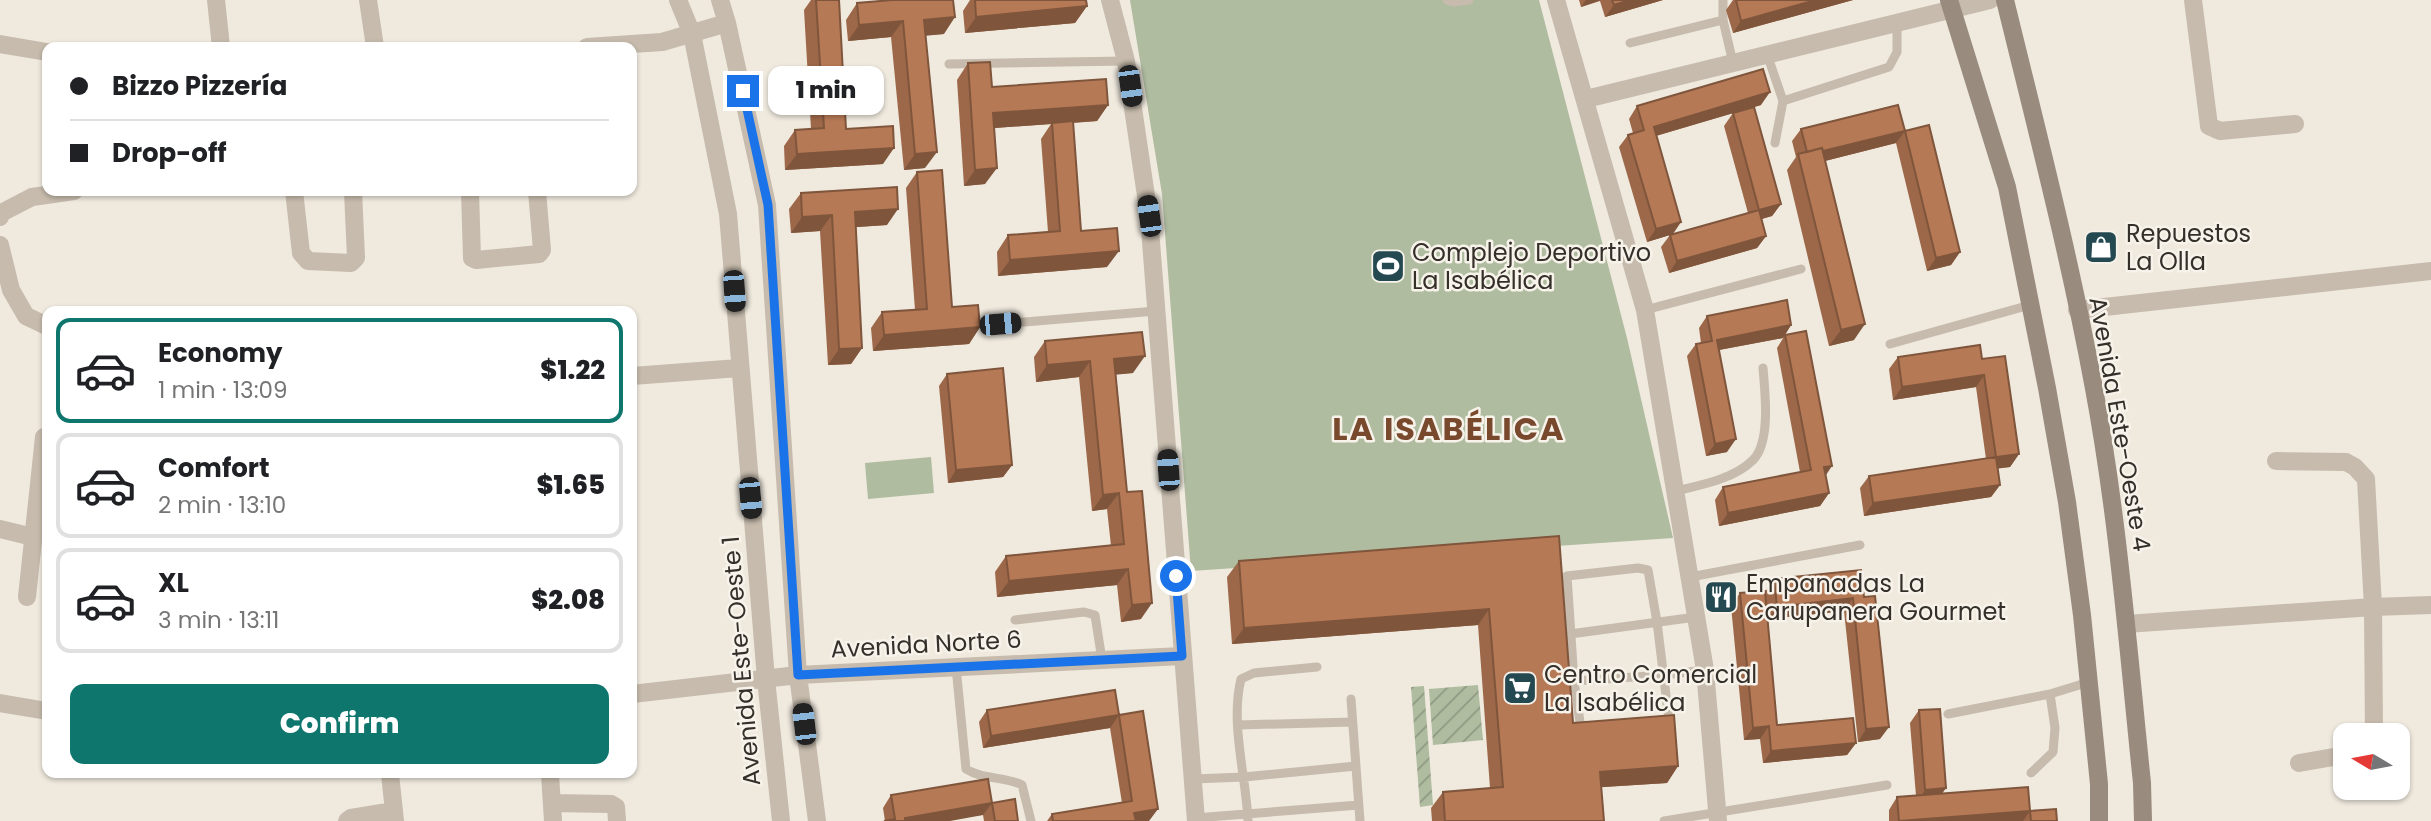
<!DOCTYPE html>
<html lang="en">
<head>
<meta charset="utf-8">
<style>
  body { margin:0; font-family:Poppins,sans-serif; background:#f6f6f6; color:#202124; height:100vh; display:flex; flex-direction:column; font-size:26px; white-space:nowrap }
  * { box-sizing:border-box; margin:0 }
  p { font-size:23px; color:#757577 }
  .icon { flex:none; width:38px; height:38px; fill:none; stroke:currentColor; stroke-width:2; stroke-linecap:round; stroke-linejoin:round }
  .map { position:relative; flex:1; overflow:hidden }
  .sheet { position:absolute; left:42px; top:306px; width:595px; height:472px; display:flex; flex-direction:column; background:#fff; border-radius:14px; box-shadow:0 2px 5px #0004 }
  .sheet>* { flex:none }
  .top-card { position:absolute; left:42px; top:42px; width:595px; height:154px; border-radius:14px; box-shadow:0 2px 5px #0004; display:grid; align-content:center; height:154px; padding:0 28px; background:#fff }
  .needle { width:46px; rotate:280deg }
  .controls { position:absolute; left:2333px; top:723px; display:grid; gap:14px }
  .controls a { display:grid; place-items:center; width:77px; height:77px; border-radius:14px; background:#fff; box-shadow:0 2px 5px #0004; font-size:35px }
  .end { position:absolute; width:32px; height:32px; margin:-16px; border:9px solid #1a73e8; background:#fff; box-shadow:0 0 0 4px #fff }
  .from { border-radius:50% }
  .bubble { position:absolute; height:49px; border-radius:14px; background:#fff; box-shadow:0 2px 5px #0004; font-size:23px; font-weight:800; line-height:49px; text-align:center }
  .car { position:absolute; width:21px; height:42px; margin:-21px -10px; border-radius:9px; box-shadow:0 0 5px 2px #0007; background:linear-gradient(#222 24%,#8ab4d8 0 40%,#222 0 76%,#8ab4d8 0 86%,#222 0) }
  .top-card b { display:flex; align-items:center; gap:24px; height:66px; font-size:26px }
  .top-card b+b { border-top:2px solid #e0e0e0 }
  .top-card i { width:18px; height:18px; background:#202124 }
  ul { padding:12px 0 0; list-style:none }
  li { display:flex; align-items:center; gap:21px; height:105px; margin:0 14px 10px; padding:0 14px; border:4px solid #e0e0e0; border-radius:14px }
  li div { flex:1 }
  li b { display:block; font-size:26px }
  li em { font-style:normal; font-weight:800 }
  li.current { border-color:#0f766e }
  li>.icon { width:63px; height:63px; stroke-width:1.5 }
  .primary-button { display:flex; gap:14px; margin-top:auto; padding:14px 28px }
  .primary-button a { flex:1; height:80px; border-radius:14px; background:#0f766e; color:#fff; font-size:28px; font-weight:800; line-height:80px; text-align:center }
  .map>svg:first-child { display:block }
</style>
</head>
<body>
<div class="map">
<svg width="2431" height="821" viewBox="0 0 2431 821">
  <defs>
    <pattern id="garden-furrows" width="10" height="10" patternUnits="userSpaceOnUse" patternTransform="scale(1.75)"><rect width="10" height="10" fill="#afbca0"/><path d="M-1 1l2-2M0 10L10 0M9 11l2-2" fill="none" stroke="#8f9983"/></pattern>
  </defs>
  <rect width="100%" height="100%" fill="#efe9de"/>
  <!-- garden -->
  <path fill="url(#garden-furrows)" d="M1478 685 1483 740 1433 745 1429 689Z
    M1424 686 1433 805 1420 807 1411 687Z"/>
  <!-- pitch -->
  <path fill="#afbca0" d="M1130 0H1539L1627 338 1673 538 1191 571 1162 194Z
    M931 457 934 493 868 499 865 463Z"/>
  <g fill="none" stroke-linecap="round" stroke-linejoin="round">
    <!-- lane -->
    <path stroke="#c6bbac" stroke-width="9" d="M1447 0 1453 2 1469 0
      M1723 0V20
      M1630 43 1723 20 1733 63
      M1767 54 1783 101 1775 143
      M949 64 1126 61
      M1783 101 1889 67 1897 52V22
      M1645 310 1801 269
      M1000 324 1156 311
      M1890 344 2030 305
      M1676 491C1701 485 1734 479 1753 460 1771 442 1765 392 1763 368
      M1690 577 1860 545
      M1015 620 1084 612 1095 615 1102 660
      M1570 634 1696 617
      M956 667 966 769C983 780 1004 776 1022 785L1031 821
      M1574 681 1581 729 1586 732
      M1351 699 1360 821
      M1948 714 2050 694 2089 682
      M1666 724 1669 720 1657 622 1648 570 1638 568 1567 576 1574 681 1664 675 1705 670
      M1238 725 1352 722
      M2031 773 2053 752 2055 728 2050 694
      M1193 779 1244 777 1356 766
      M1195 818 1359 805
      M1248 821C1246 775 1230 724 1241 679L1254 673 1317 667
      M1664 821 1887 785"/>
    <!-- street -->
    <path stroke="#c6bbac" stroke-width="18" d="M216 0 221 47
      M368 0 375 47
      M678 0 692 34 728 214 766 679 781 821
      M720 0 727 23 767 205 798 675 817 821
      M1110 0 1126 61 1149 216 1196 821
      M1556 0 1645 310 1705 670 1718 821
      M2193 0 2209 126 2220 131 2295 124
      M0 44 47 52
      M587 47 662 42 727 23
      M1586 99 1990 0
      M294 191 301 253 308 261 351 263 356 258 353 191
      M470 191 472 258 476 260 539 254 542 250 537 191
      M0 217 1 213 32 197 74 191
      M0 245 11 290 26 316 47 326
      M2077 310 2431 271
      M632 376 739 368
      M2276 461 2346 462 2355 467 2366 479 2373 607 2374 735
      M0 529 33 537
      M27 597 44 437
      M2126 624 2373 607 2431 605
      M632 694 798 675 1182 656
      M0 703 47 711
      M2299 763 2345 755
      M390 774 395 821
      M550 774 553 821
      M553 803 611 804 616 807 617 821
      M347 821 351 818 394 811"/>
    <!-- secondary -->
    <path stroke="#998b7d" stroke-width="18" d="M1949 0 2007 187 2047 388 2067 502 2082 615 2099 784V821
      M2005 0C2036 127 2069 254 2093 383 2118 515 2128 649 2142 783L2143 821"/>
  </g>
  <!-- wall -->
  <path fill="#9d6849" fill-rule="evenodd" d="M811 0H839L846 129 883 164 785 170 784 146 795 130 811 129 804 10Z
    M970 0H975L1087 6 1075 23 965 33 963 11Z
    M1579 0H1663L1605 17 1600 1 1581 7Z
    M1733 0H1853L1733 33 1726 10Z
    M857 3 944 34 926 35 925 168 904 170 891 37 848 41 846 20Z
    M968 63 992 87 1108 105 1097 121 1073 123 1081 231 1107 267 998 276 997 252 1008 235 1048 232 1041 139 1051 124 994 128 985 184 964 186 957 80Z
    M1761 105 1733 113 1781 204 1772 216 1762 219 1766 236 1757 248 1669 273 1661 247 1670 235 1647 242 1619 147 1628 135 1633 133 1629 119 1637 106ZM1733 113 1724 126 1748 213 1673 234 1656 136Z
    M1801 129 1905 131 1960 252 1951 265 1927 271 1896 143 1825 161 1854 340 1829 346 1787 170 1796 157 1792 141Z
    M917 172 952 307 980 327 969 344 873 351 871 328 882 312 915 310 906 188Z
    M801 193 887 225 856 227 862 348 851 364 828 365 820 231 791 233 789 209Z
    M1707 316 1791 325 1783 338 1719 350 1727 452 1706 456 1687 356 1696 344 1701 343 1699 328Z
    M1785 335 1825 476 1829 493 1820 506 1719 526 1715 500 1723 487 1800 472 1777 348Z
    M1045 341 1133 373 1116 374 1127 492 1141 619 1121 622 1117 585 997 597 995 572 1006 556 1111 546 1107 509 1092 511 1079 377 1036 382 1034 357Z
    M1898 357 1982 359 2019 454 2010 467 1998 468 2000 485 1991 497 1864 516 1860 488 1869 476 1986 459 1976 387 1893 400 1889 369Z
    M947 374 1012 465 1003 477 948 483 939 386Z
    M1559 536 1573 723 1678 766 1667 783 1601 787 1604 821H1432L1431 808 1443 792 1490 788 1478 625 1232 644 1227 577 1239 561Z
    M1774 579 1864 597 1880 739 1858 742 1844 611 1768 619 1765 592Z
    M1740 593 1777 725 1856 743 1847 755 1763 763 1760 739 1744 740 1731 606Z
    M987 710 1119 715 1149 821H1047L1052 814 1122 803 1110 728 983 748 979 722Z
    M1919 710 1942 794 2030 811 2057 821H1889V810L1897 797 1916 796 1910 723Z
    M891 795 992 803 1018 821H984L983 815 885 821 883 808Z"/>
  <!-- shaded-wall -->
  <path fill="#7f553c" d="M1586 0H1601L1581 7Z
    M1630 0H1663L1605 17 1614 5Z
    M1816 0H1853L1733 33 1741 21Z
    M1087 6 1075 23 965 33 976 17Z
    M955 17 944 34 913 37 924 20Z
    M903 21 891 37 848 41 859 25Z
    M1770 92 1761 105 1645 139 1654 127Z
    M1108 105 1097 121 1052 124V123L1051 124 981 129 993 113Z
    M1905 131 1896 143 1801 167 1808 155Z
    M894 148 883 164 785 170 797 154Z
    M937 152 925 168 904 170 915 154Z
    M997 168 985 184 964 186 975 170Z
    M1781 204 1772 216 1750 222 1759 210Z
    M898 209 887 225 843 228 855 212Z
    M832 215 820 231 791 233 802 217Z
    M1681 222 1673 234 1647 242 1656 229Z
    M1766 236 1757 248 1669 273 1677 261Z
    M1119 251 1107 267 998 276 1010 260Z
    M1960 252 1951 265 1927 271 1936 258Z
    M1865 324 1854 340 1829 346 1841 330Z
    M1791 325 1783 338 1708 352 1717 340Z
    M980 327 969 344 873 351 884 335Z
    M862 348 851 364 828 365 839 349Z
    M1145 356 1133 373 1103 376 1114 359Z
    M1090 361 1079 377 1036 382 1047 365Z
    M1984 375 1976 387 1893 400 1902 387Z
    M1736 439 1727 452 1706 456 1715 444Z
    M2019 454 2010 467 1987 470 1996 457Z
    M1012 465 1003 477 948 483 956 470Z
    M1832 466 1824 478V467Z
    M2000 485 1991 497 1864 516 1873 503Z
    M1119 493 1107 509 1092 511 1103 495Z
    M1829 493 1820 506 1719 526 1728 513Z
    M1128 569 1117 585 997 597 1009 581Z
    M1853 598 1844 611 1768 619 1777 607Z
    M1152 603 1141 619 1121 622 1132 605Z
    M1489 609 1478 625 1232 644 1244 628Z
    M1119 715 1110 728 983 748 991 736Z
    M1769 726 1760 739 1744 740 1753 728Z
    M1889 727 1880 739 1858 742 1866 729Z
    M1856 743 1847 755 1763 763 1771 751Z
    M1678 766 1667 783 1589 788 1600 772Z
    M1946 788 1937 801 1917 803 1925 790Z
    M992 803 983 815 950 821H903L905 818Z
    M1158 809 1149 821H1128L1134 813Z
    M2030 811 2023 821H1908Z"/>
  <!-- building -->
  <path fill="#b67955" stroke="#7f553c" stroke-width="2" d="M816 0H839L846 129 893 126 894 148 797 154 795 130 824 128Z
    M892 0H953L955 17 924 20 937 152 915 154 903 21 859 25 857 3Z
    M975 0H1086L1087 6 976 17Z
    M1612 0H1630L1614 5Z
    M1736 0H1816L1741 21Z
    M990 62 992 87 1106 79 1108 105 993 113 997 168 975 170 968 63Z
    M1763 69 1770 92 1654 127 1681 222 1656 229 1628 135 1644 130 1637 106Z
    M1898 105 1905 131 1929 125 1960 252 1936 258 1905 131 1823 151 1822 148 1807 152 1801 129Z
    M1754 107 1781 204 1759 210 1733 113Z
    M1073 121 1081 231 1117 228 1119 251 1010 260 1008 235 1060 231 1052 123Z
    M1822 148 1865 324 1841 330 1798 154Z
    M942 170 952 307 978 305 980 327 884 335 882 312 927 309 917 172Z
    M897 187 898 209 855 212 862 348 839 349 832 215 802 217 801 193Z
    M1759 210 1766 236 1677 261 1670 235Z
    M1787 300 1791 325 1717 340 1736 439 1715 444 1696 344 1712 341 1707 316Z
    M1806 331 1832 466 1824 467 1829 493 1728 513 1723 487 1811 470 1785 335Z
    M1142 332 1145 356 1114 359 1127 492 1142 491 1152 603 1132 605 1128 569 1009 581 1006 556 1124 544 1119 493 1103 495 1090 361 1047 365 1045 341Z
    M1980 345 1982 359 2005 356 2019 454 1996 457 2000 485 1873 503 1869 476 1996 457 1984 375 1902 387 1898 357Z
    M1003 368 1012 465 956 470 947 374Z
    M1559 536 1573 723 1674 715 1678 766 1600 772 1604 821H1445L1443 792 1503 787 1489 609 1244 628 1239 561Z
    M1861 570 1864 597 1875 596 1889 727 1866 729 1853 598 1777 607 1774 579Z
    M1765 591 1777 725 1853 718 1856 743 1771 751 1769 726 1753 728 1740 593Z
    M1115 690 1119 715 1143 711 1158 809 1134 813 1136 821H1053L1052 814 1132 801 1119 715 991 736 987 710Z
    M1940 709 1946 788 1925 790 1919 710Z
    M988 779 992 803 905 818V821H884L895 819 891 795Z
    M2028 787 2030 811 1899 821 1897 797Z
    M1015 799 1018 821H995L992 803Z
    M2056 809 2057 821H2031L2030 811Z"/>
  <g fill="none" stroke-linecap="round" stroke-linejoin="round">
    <!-- route -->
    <path stroke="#1a73e8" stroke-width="9" d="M743 91 768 205 798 675 1182 656 1176 576"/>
  </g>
  <!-- icons -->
  <defs>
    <g id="shop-square" transform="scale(1.75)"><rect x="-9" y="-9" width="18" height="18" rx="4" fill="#244951" stroke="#f7f3ea"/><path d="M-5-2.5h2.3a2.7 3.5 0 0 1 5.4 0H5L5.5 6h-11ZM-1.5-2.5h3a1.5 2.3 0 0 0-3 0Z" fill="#fff"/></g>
    <g id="stadium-square" transform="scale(1.75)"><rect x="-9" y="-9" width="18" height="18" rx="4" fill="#244951" stroke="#f7f3ea"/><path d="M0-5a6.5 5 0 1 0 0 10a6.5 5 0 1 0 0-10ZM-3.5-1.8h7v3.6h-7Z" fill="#fff"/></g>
    <g id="restaurant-square" transform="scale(1.75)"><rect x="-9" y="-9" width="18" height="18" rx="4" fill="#244951" stroke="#f7f3ea"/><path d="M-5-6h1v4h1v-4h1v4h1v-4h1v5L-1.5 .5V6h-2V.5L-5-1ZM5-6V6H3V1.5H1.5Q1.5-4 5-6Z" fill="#fff"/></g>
    <g id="supermarket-square" transform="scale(1.75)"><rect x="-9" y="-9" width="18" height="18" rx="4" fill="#244951" stroke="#f7f3ea"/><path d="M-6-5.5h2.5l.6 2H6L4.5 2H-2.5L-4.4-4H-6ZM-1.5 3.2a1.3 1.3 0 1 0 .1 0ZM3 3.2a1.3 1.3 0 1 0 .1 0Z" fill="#fff"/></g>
  </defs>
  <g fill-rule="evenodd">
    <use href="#shop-square" x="2101" y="247"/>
    <use href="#stadium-square" x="1388" y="266"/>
    <use href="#restaurant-square" x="1721" y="597"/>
    <use href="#supermarket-square" x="1520" y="688"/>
  </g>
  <g text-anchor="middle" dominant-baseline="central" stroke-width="5" stroke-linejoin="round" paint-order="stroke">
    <!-- poi labels -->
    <g font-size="24" fill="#352f2a" stroke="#f7f3ea" text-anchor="start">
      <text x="2126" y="233">Repuestos<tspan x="2126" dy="28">La Olla</tspan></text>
      <text x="1412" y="252">Complejo Deportivo<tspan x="1412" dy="28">La Isabélica</tspan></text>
      <text x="1746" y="583">Empanadas La<tspan x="1746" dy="28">Carupanera Gourmet</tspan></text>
      <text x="1544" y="674">Centro Comercial<tspan x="1544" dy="28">La Isabélica</tspan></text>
    </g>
    <!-- street labels -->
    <g font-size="24" fill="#352f2a" stroke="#f7f3ea">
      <text transform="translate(2120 424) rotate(80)">Avenida Este-Oeste 4</text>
      <text transform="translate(926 644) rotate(-3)">Avenida Norte 6</text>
      <text transform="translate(741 661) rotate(-95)">Avenida Este-Oeste 1</text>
    </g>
    <!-- district labels -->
    <g font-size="32" font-weight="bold" letter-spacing="2" fill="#79492d" stroke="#f7f3ea">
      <text x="1449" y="428">LA ISABÉLICA</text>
    </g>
  </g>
</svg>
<div class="controls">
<a><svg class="needle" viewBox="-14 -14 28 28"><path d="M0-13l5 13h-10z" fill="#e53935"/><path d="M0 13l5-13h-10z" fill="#757577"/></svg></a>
</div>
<i class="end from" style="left:1176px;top:576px"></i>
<i class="end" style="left:743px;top:91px"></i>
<div class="bubble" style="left:768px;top:66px;width:116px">1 min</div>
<i class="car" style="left:1130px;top:86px;rotate:172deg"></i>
<i class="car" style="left:1149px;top:216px;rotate:352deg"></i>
<i class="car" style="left:734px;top:291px;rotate:176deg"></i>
<i class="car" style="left:1000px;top:324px;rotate:85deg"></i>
<i class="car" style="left:1168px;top:470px;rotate:356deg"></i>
<i class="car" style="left:750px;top:498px;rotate:175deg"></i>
<i class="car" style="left:804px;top:724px;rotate:353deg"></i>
<div class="top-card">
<b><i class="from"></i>Bizzo Pizzería</b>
<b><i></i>Drop-off</b>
</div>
<section class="sheet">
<ul>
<li class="current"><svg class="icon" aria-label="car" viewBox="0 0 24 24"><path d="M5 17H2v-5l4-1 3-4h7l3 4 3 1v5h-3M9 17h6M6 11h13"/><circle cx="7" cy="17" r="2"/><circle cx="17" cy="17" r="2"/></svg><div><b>Economy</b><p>1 min · 13:09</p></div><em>$1.22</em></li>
<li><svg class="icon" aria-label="car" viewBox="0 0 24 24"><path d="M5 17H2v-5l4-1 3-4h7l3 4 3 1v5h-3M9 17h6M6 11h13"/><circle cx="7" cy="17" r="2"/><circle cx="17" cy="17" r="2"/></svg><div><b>Comfort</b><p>2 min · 13:10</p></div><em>$1.65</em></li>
<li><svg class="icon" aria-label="car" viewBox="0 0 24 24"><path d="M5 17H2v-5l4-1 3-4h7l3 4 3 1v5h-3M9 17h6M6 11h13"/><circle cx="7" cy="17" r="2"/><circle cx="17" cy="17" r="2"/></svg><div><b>XL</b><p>3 min · 13:11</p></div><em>$2.08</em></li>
</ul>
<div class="primary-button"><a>Confirm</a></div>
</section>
</div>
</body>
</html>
